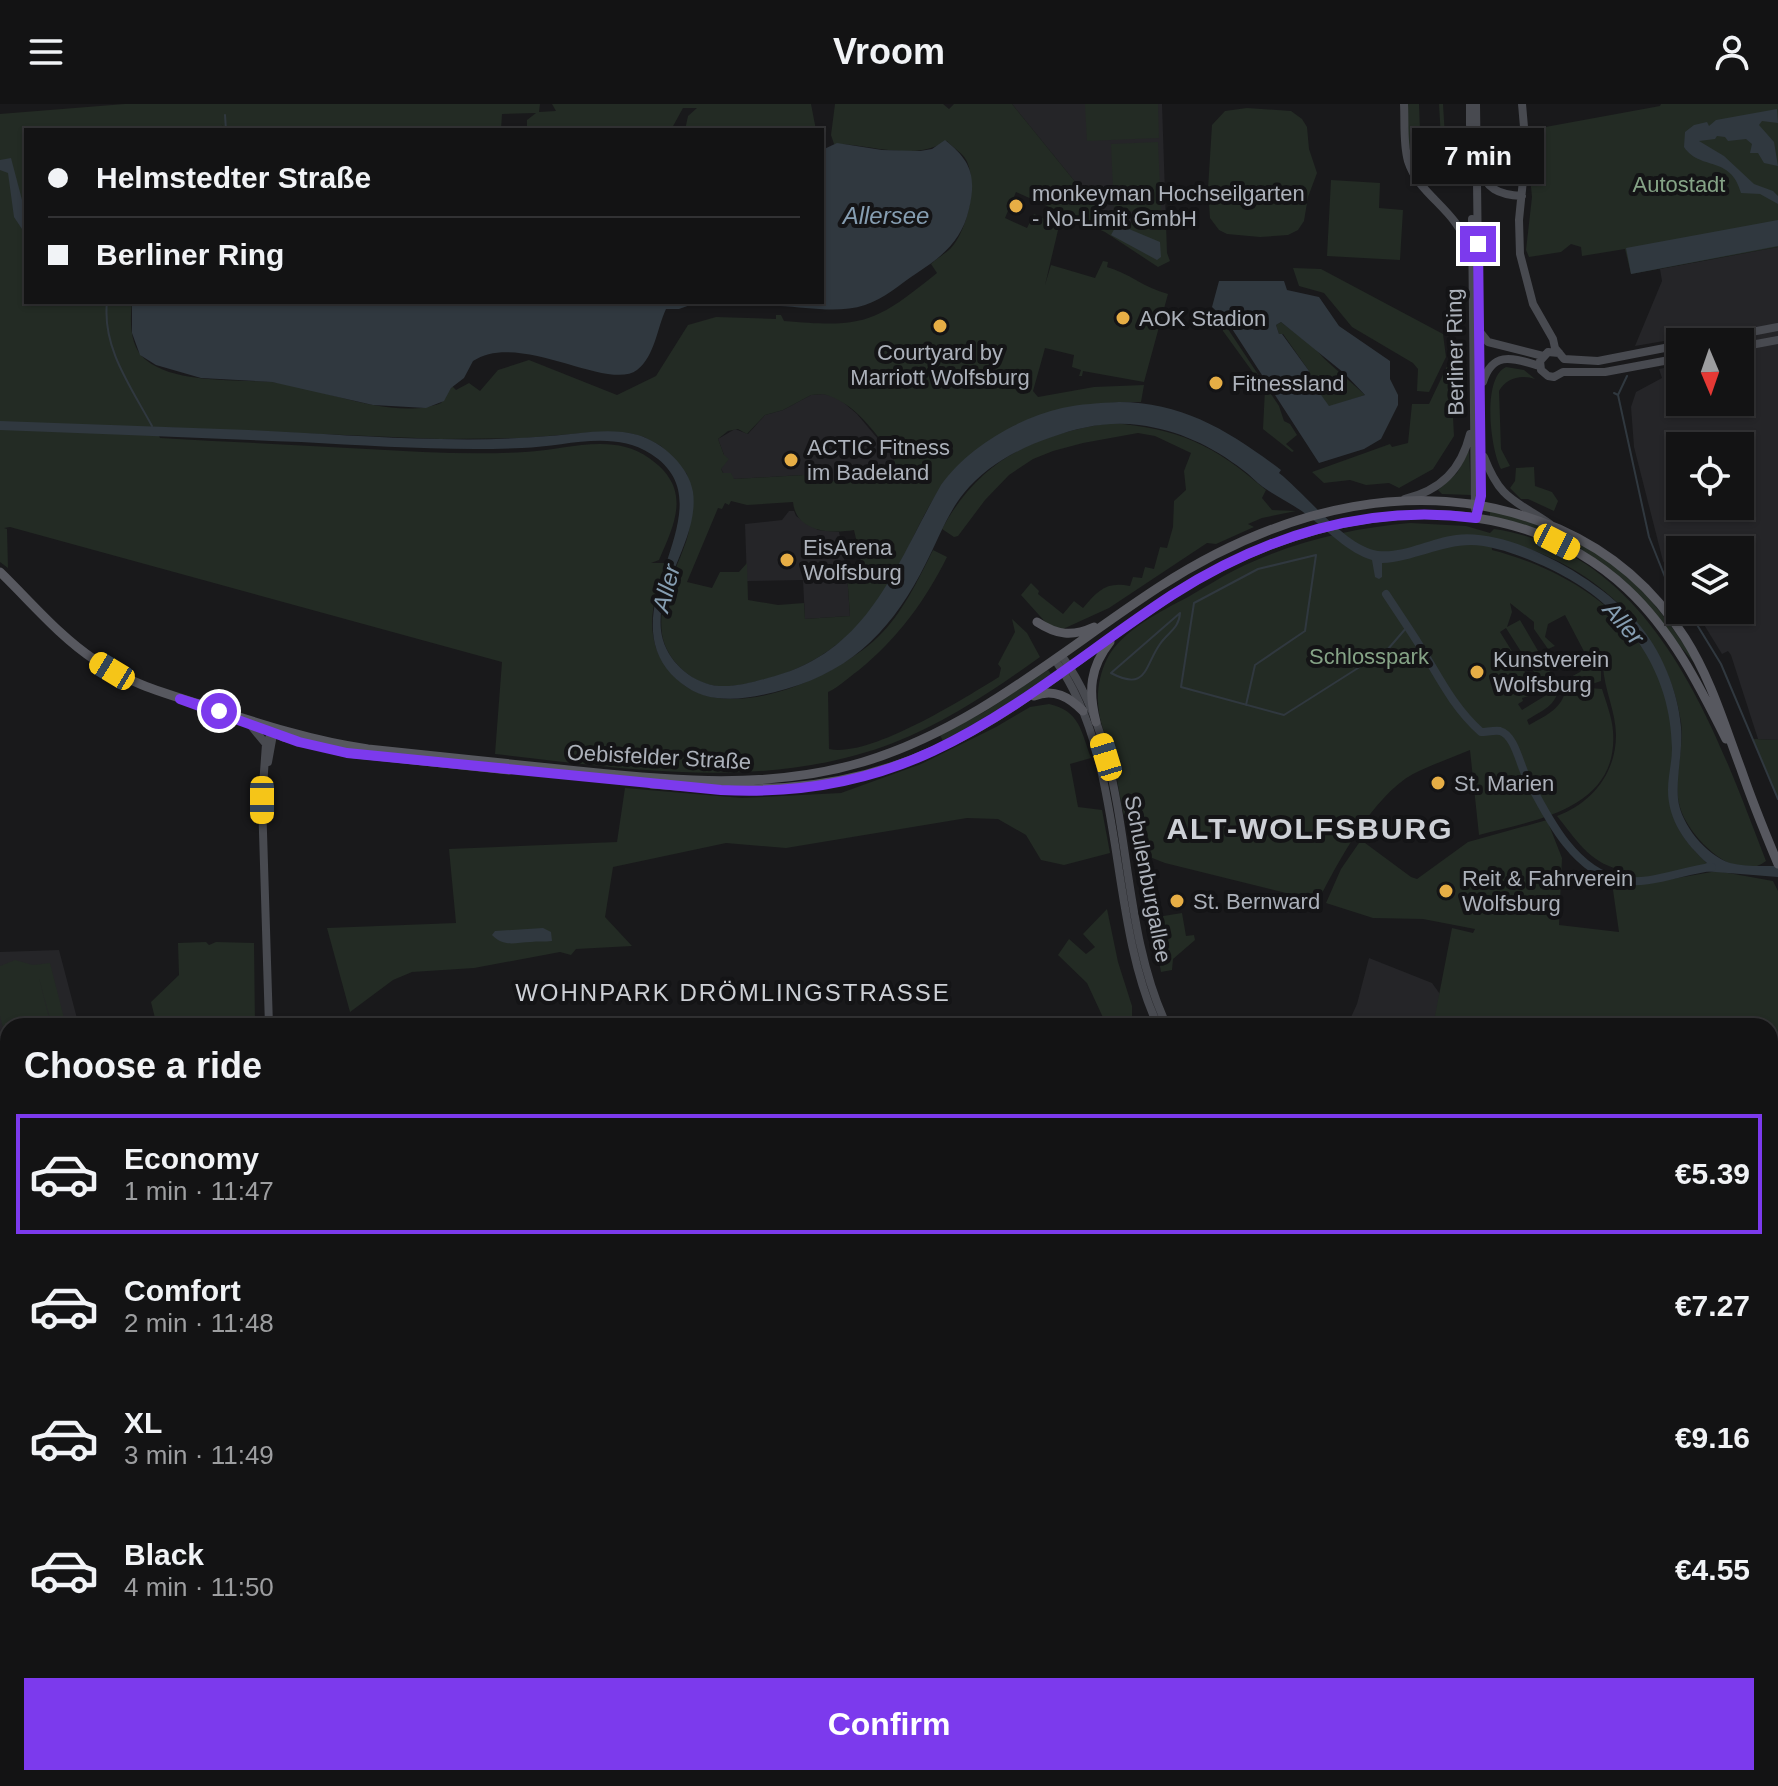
<!DOCTYPE html>
<html lang="en">
<head>
<meta charset="utf-8">
<style>
  body { margin:0; font-family:Helvetica,sans-serif; background:#202022; color:#f1f3f6; height:100vh; display:flex; flex-direction:column; font-size:30px; white-space:nowrap }
  * { box-sizing:border-box; margin:0 }
  p { font-size:26px; color:#9d9ea0 }
  .icon { flex:none; width:44px; height:44px; fill:none; stroke:currentColor; stroke-width:2; stroke-linecap:round; stroke-linejoin:round }
  .map { position:relative; flex:1; overflow:hidden }
  .side { position:absolute; left:0px; top:914px; width:1778px; height:768px; display:flex; flex-direction:column; background:#131314; border-radius:24px 24px 0 0; box-shadow:0 2px 6px #0004,0 0 0 2px #323234 }
  .side>* { flex:none }
  .hud { position:absolute; left:24px; top:24px; width:800px; height:176px; border-radius:0px; box-shadow:0 2px 6px #0004,0 0 0 2px #323234; display:grid; align-content:center; height:176px; padding:0 24px; background:#131314 }
  .needle { width:52px; rotate:178deg }
  .fabs { position:absolute; left:1666px; top:224px; display:grid; gap:16px }
  .fabs a { display:grid; place-items:center; width:88px; height:88px; border-radius:0px; background:#131314; box-shadow:0 2px 6px #0004,0 0 0 2px #323234; font-size:40px }
  .end { position:absolute; width:36px; height:36px; margin:-18px; border:10px solid #7c3aed; background:#fff; box-shadow:0 0 0 4px #fff }
  .from { border-radius:50% }
  .bubble { position:absolute; height:56px; border-radius:0px; background:#131314; box-shadow:0 2px 6px #0004,0 0 0 2px #323234; font-size:26px; font-weight:600; line-height:56px; text-align:center }
  .car { position:absolute; width:24px; height:48px; margin:-24px -12px; border-radius:10px; box-shadow:0 0 6px 2px #0007; background:linear-gradient(#f5c518 24%,#345 0 40%,#f5c518 0 76%,#345 0 86%,#f5c518 0) }
  .hud b { display:flex; align-items:center; gap:28px; height:76px; font-size:30px }
  .hud b+b { border-top:2px solid #323234 }
  .hud i { width:20px; height:20px; background:#f1f3f6 }
  ul { padding:0; list-style:none }
  li { display:flex; align-items:center; gap:24px; height:120px; margin:0 16px 12px; padding:0 8px; border:4px solid transparent; border-radius:0px }
  li div { flex:1 }
  li b { display:block; font-size:30px }
  li em { font-style:normal; font-weight:600 }
  li.current { border-color:#7c3aed }
  li>.icon { width:72px; height:72px; stroke-width:1.5 }
  h2 { padding:0 24px; font-size:36px; line-height:96px }
  .button { display:flex; gap:16px; margin-top:auto; padding:16px 24px }
  .button a { flex:1; height:92px; border-radius:0px; background:#7c3aed; color:#fff; font-size:32px; font-weight:600; line-height:92px; text-align:center }
  header { display:flex; justify-content:space-between; align-items:center; height:104px; padding:0 24px; background:#131314; font-size:36px; font-weight:600 }
  .map>svg:first-child { display:block }
</style>
</head>
<body>
<header><svg class="icon" aria-label="menu" viewBox="0 0 24 24"><path d="M4 6h16M4 12h16M4 18h16"/></svg>Vroom<svg class="icon" aria-label="person" viewBox="0 0 24 24"><circle cx="12" cy="8" r="4"/><path d="M4 21q1-7 8-7t8 7"/></svg></header>
<div class="map">
<svg width="1778" height="1682" viewBox="0 0 1778 1682">
  <rect width="100%" height="100%" fill="#19191b"/>
  <!-- built -->
  <path fill="#252528" fill-rule="evenodd" d="M1012 0H1162L1166 120 1140 121 1102 111Z
    M1778 143V636L1758 635 1731 551 1728 547 1722 550 1695 506H1740V446H1680V483L1663 457 1634 343 1631 303 1636 288 1662 274 1659 265 1669 263 1664 237 1635 242 1662 177 1660 165ZM1680 238H1740V298H1680ZM1680 342H1740V402H1680Z
    M823 290 837 293 857 310 893 353 894 357 880 377 851 380 850 376 811 378 803 371 734 375 724 370 721 365 724 351 718 335 735 325 748 330 765 311 783 306 811 291Z
    M789 407H794L796 412 818 426 839 428 847 469 850 512 805 515 803 476 747 477 745 420 782 416Z
    M59 846 79 922H8V1087H0V848Z
    M1369 854 1432 879 1458 915 1460 922H1347L1357 900Z"/>
  <!-- green -->
  <path fill="#232b24" fill-rule="evenodd" d="M125 0H540L539 8 556 7 552 0H811L816 26H685L688 12 697 4H683L672 24 675 26H527V16L536 9 502 10 501 26H227L221 20 226 26H26V198H110V200L111 198H132C130 216 129 243 146 256 176 280 235 275 272 278 321 283 393 318 441 299L452 282 456 286 469 279 480 287 498 266 529 256 617 291 656 272 688 221 716 213 776 215V211H781L784 217C864 224 875 219 937 169L931 160C937 154 945 150 951 144 968 126 979 76 965 54 960 47 952 43 947 37 912 58 872 40 834 40L831 31 835 0H943L949 5 954 0H1012L1102 111 1140 121 1166 120 1167 149 1170 157 1158 163 1105 128 1016 88 1005 114 1027 124 1034 110 1059 122 1045 181 1051 161 1095 174 1103 157 1108 158 1107 163C1129 169 1144 184 1168 190L1144 278 1083 267 1082 272H1079L1081 266 1072 263 1074 251 1045 244 1033 287 1038 293 1094 283 1144 281 1141 298C1078 298 1027 308 976 347 926 386 918 433 887 483 859 528 821 560 770 574 750 579 724 587 704 579 684 572 665 551 662 530 657 495 679 463 688 431 693 413 688 389 687 370L661 342 644 333 629 329 596 328 524 334 440 335 155 323 160 334C229 338 298 341 367 345 419 348 473 351 525 348 567 346 612 328 649 354 692 384 676 417 659 456L651 459H665C658 484 648 510 654 536 657 552 667 566 679 577 730 622 836 573 878 533 902 510 918 476 933 446L947 453C925 497 898 534 859 566 849 573 839 583 828 588L829 645C870 654 963 595 999 573L1001 564 998 560 1015 528 1012 515 1027 529 1040 553C994 586 947 618 893 639 765 688 627 665 495 650L502 558 10 423 4 424 7 425 8 464 0 458V10ZM823 290C855 298 874 328 893 352L894 357 880 377 852 380 851 376 811 378 804 371 734 375 731 369H723L721 365 729 355 724 351 718 335 728 327 738 325 747 330 765 311 783 306 811 291ZM731 397 747 401 793 398C796 428 830 430 854 426L863 466 847 469 850 512 805 515 804 499 778 501 748 496 747 459 739 468H720L712 484 687 478 718 404 722 405 725 399 729 401Z
    M1085 0H1158L1159 34 1087 37Z
    M1407 0H1419L1421 54 1422 59 1431 63 1437 61 1442 52 1439 0H1443L1447 66 1429 69 1413 58 1408 38Z
    M1661 0H1778V143L1631 170 1625 145 1582 152 1581 143 1571 140 1561 148 1529 153 1526 146 1532 93 1530 73 1534 60 1529 26 1660 2Z
    M1247 4 1291 7 1302 15 1307 23 1309 45 1317 69 1308 93 1304 117 1298 126 1288 131 1260 133 1227 130 1219 126 1210 114 1208 85 1212 21 1225 7Z
    M1158 38 1161 106 1114 108 1111 40Z
    M1331 76 1380 79 1379 104 1403 106 1400 156 1327 152Z
    M1293 164 1321 165 1443 230 1446 253 1429 288 1417 287 1418 265 1413 259 1352 223 1324 189 1299 182Z
    M1210 205 1224 219 1279 302 1284 317 1290 320 1297 331 1286 340 1294 347 1292 348 1263 325 1265 285 1223 227 1222 220 1211 211Z
    M1281 218 1316 245C1320 253 1355 281 1365 291L1329 303 1314 281 1309 267 1283 230H1279L1276 221Z
    M1450 256 1454 332 1433 365 1399 384 1389 379 1366 381 1350 376 1324 379 1312 368 1390 340 1392 343 1408 339 1412 300H1429Z
    M1506 263 1524 266 1535 275C1521 270 1506 274 1499 287L1501 345 1510 362 1501 365C1490 344 1482 274 1506 263Z
    M1110 319C1179 324 1214 341 1266 386L1262 394 1272 406 1296 407 1262 414 1248 420 1254 423 1216 440 1207 439 1109 504 1063 525 1048 521 1021 491 1031 479 1039 487 1038 490 1063 510 1074 497 1083 504C1098 486 1107 477 1130 482L1133 473 1142 474 1145 463 1154 465 1160 443 1167 444 1173 423 1174 397 1186 386 1184 367 1191 349 1155 332 1138 329 1083 339 1053 347 1033 355 1009 371 985 396 958 432 954 433 942 425C980 355 1034 331 1110 319Z
    M1469 346 1471 391 1442 390 1438 386 1457 369Z
    M1534 363 1535 382 1552 388 1558 397 1554 407 1528 395H1521L1510 384 1515 377 1516 364Z
    M1490 406C1512 413 1535 418 1556 427 1621 453 1663 505 1698 563L1628 482 1610 467 1594 455 1531 425 1490 413Z
    M1410 419 1466 422 1490 429 1494 425C1656 449 1715 625 1766 757 1736 780 1693 736 1682 709 1670 681 1685 647 1681 618 1668 523 1583 451 1491 435L1492 446C1577 468 1660 524 1671 619 1678 684 1649 706 1708 760 1685 768 1639 778 1615 774L1618 765C1589 758 1575 734 1557 712 1592 699 1616 669 1616 631 1616 608 1604 585 1603 562H1601V577L1589 581 1567 579V575L1580 568 1589 557 1565 511 1548 520 1545 533 1555 542 1548 545 1534 525V518L1510 499 1512 508 1507 523 1520 516 1559 583C1556 602 1543 606 1527 616L1529 621C1547 611 1564 604 1566 582L1602 585C1606 598 1612 613 1613 627 1619 705 1536 716 1479 731L1470 646C1451 654 1431 661 1413 670 1373 692 1338 758 1318 797L1165 759 1137 748C1122 720 1120 686 1113 655 1109 639 1101 624 1099 608 1096 590 1099 571 1107 555 1121 527 1161 507 1188 493 1204 484 1219 474 1235 466 1289 439 1350 424 1410 419ZM1506 524 1548 590 1522 606 1518 600 1523 597 1522 594 1538 589 1500 528Z
    M1048 566 1051 570 987 615 943 637 940 631 984 608Z
    M1049 600C1080 607 1081 627 1091 654L1070 660 1078 703 1102 706 1110 749 1064 761 1041 756 1026 731 998 715 967 714 786 744 726 739 613 763 605 813 632 842 576 845 571 851 560 848 474 864 412 868 393 876 350 908 327 824 456 819 449 745 617 738 625 684 742 694 841 689 921 660 996 623 1030 603Z
    M1753 635 1778 636V695Z
    M1547 716 1562 754 1559 821 1619 828 1612 779 1655 778 1717 767 1773 777 1778 787V1444L1770 1446V922H1433L1452 824 1473 829 1475 825 1423 815 1373 814 1326 799 1341 765 1361 736 1411 773 1417 775 1468 738Z
    M1107 805 1118 858 1132 902V915L1126 922H1107L1087 879 1058 851 1069 835 1086 850 1095 843 1083 830Z
    M1182 809 1186 832 1194 831 1195 836 1173 855 1172 866 1161 868 1151 814Z
    M206 838 209 841 216 838 254 839 255 922H157L151 898 179 871 178 839Z
    M15 856 33 861 50 859 66 922H52L39 874 51 922H8V944L0 912V862Z
    M8 1110V1265L0 1233V1112Z
    M1778 1474V1558H1770V1476Z
    M775 1674H945L963 1682H776Z
    M1317 1674H1560L1578 1682H1316Z
    M1669 1674H1768V1682H1668Z"/>
  <!-- water -->
  <path fill="#30383f" fill-rule="evenodd" d="M1777 5 1778 19 1762 17 1759 21 1774 38 1778 62 1764 59 1758 49H1750L1752 40 1746 35 1728 37 1725 33 1717 32 1715 35 1699 37 1724 52 1754 80 1773 87 1778 92V100L1760 90 1741 89C1731 51 1700 67 1684 43L1685 28 1694 21 1707 18 1709 22 1716 16Z
    M945 36C970 56 977 71 969 105 962 136 943 152 917 169 900 180 884 195 865 201 838 210 807 203 779 202 751 200 722 201 693 200L679 205H666C657 224 655 252 637 266 608 288 519 226 473 257L464 274 451 284 444 297 426 304 373 301 272 278 201 274 156 261 140 251 132 229V198H822V46L837 39 882 46 920 47 932 45Z
    M11 54 26 111V131L14 113 8 69 0 66V56Z
    M1778 116V142L1631 170 1626 144Z
    M1117 120 1160 138 1161 153 1157 156 1111 131Z
    M1219 177H1284L1287 186 1319 193 1339 222 1390 257V275L1398 291V301L1381 335 1364 345 1319 359 1227 217 1212 203ZM1281 218 1344 269 1365 291 1329 302 1314 281 1309 267 1282 230H1279L1276 221Z
    M1119 298C1183 298 1231 328 1281 366L1279 369C1304 388 1346 443 1378 447 1403 450 1431 434 1456 431 1514 424 1600 476 1637 518 1661 546 1678 586 1681 623 1683 647 1676 671 1678 695 1681 721 1706 751 1730 759 1745 763 1762 762 1778 762V773L1703 767 1702 762 1707 759C1686 740 1668 717 1668 686 1668 672 1672 658 1672 644 1671 571 1631 511 1569 475 1545 461 1499 441 1471 441 1441 441 1412 458 1382 459V473L1379 475 1375 473 1372 456C1348 449 1327 426 1307 411 1293 400 1277 393 1263 383 1256 378 1250 371 1243 366 1212 342 1178 326 1139 321 1109 317 1080 323 1052 333 1019 344 986 362 964 389 947 410 938 436 926 459 895 521 856 565 786 585 764 591 740 597 717 594 698 592 684 583 671 570 609 501 732 402 651 350 612 325 565 343 522 344 448 347 374 342 301 338 200 334 100 330 0 326V317C83 320 166 323 249 326 313 329 376 334 440 335 477 336 513 335 549 332 578 330 609 323 638 331 662 338 689 362 693 388 700 438 649 488 663 536 670 560 694 580 719 582 738 583 757 577 775 572 871 545 896 459 941 381 967 344 1018 314 1062 304 1080 300 1100 299 1119 298Z
    M543 824 551 828 552 837C544 838 538 837 531 838 515 838 505 844 492 831L495 827Z"/>
  <g fill="none" stroke-linecap="round" stroke-linejoin="round">
    <!-- stream -->
    <path stroke="#30383f" stroke-width="2" d="M225 11 226 26
      M107 198C102 244 131 283 152 322
      M1614 289 1618 291 1649 433 1667 478 1680 496
      M1618 291 1627 272
      M1688 506 1721 560 1778 695
      M1180 509C1179 525 1168 528 1160 540 1144 563 1147 588 1111 569Z
      M1246 601 1255 561 1305 527 1316 451 1258 465 1194 499 1181 583 1284 611 1388 545 1407 523"/>
    <!-- river -->
    <path stroke="#30383f" stroke-width="8" d="M1386 490C1397 507 1409 524 1420 542 1439 573 1453 603 1481 628 1486 628 1495 626 1500 627 1515 631 1520 662 1527 674 1547 712 1574 768 1620 776 1649 782 1683 766 1712 763"/>
    <!-- secondary -->
    <path stroke="#484a50" stroke-width="8" d="M1404 0C1405 18 1403 40 1408 57 1419 92 1456 104 1469 145
      M1470 0V21
      M1476 0 1481 392 1476 414
      M1522 0 1526 46 1519 116 1520 150 1533 200 1553 235 1555 244 1564 255 1598 257 1680 241
      M1413 60C1419 68 1425 73 1436 72 1460 71 1465 47 1470 28
      M1479 61C1485 85 1499 91 1522 92
      M1472 115 1475 405
      M1480 228 1488 238 1543 252
      M1699 238 1778 223
      M1740 243 1778 236
      M1559 249 1548 248 1540 257 1541 266 1548 272 1554 273 1563 268H1605L1680 254
      M1483 278C1493 245 1515 255 1540 262
      M1484 353C1501 397 1514 395 1550 420
      M1405 395C1441 386 1461 366 1470 330
      M1062 552C1138 657 1112 806 1167 922
      M1055 556C1127 655 1106 811 1158 922
      M252 623 266 640
      M268 658 274 625
      M269 922 262 696 266 640 274 625
      M0 1449 8 1454
      M1770 1458 1778 1456
      M1770 1465 1778 1464
      M0 1639 8 1622
      M0 1646 8 1641
      M65 1674 71 1682
      M948 1674 969 1682
      M1158 1682 1169 1674"/>
    <!-- primary -->
    <path stroke="#57585f" stroke-width="9" d="M0 468C31 498 59 532 95 556 128 579 164 589 202 601 257 619 311 637 368 645 438 652 508 660 578 667 674 677 769 686 863 658 976 624 1062 546 1159 483 1280 405 1422 366 1559 425 1611 448 1654 485 1685 534 1711 575 1724 620 1741 665 1752 697 1765 729 1778 760
      M1037 518C1057 531 1072 533 1094 523
      M1034 592C1054 584 1069 593 1083 607
      M1096 618C1088 587 1090 563 1110 538
      M283 633 347 649 509 666
      M651 680C746 688 825 690 916 654 1017 614 1097 536 1190 480 1321 402 1505 372 1627 485 1672 527 1699 581 1726 635"/>
  </g>
  <g fill="none" stroke-linecap="round" stroke-linejoin="round">
    <!-- route -->
    <path stroke="#7c3aed" stroke-width="10" d="M219 607 180 595 299 638 347 649 721 686C794 690 867 678 933 647 1020 606 1092 543 1172 491 1263 433 1367 399 1476 414L1481 392 1478 140"/>
  </g>
  <!-- markers -->
  <g fill="#e7ae45" stroke="#141416" stroke-width="3">
    <circle cx="1016" cy="102" r="8"/>
    <circle cx="1123" cy="214" r="8"/>
    <circle cx="940" cy="222" r="8"/>
    <circle cx="1216" cy="279" r="8"/>
    <circle cx="791" cy="356" r="8"/>
    <circle cx="787" cy="456" r="8"/>
    <circle cx="1477" cy="568" r="8"/>
    <circle cx="1438" cy="679" r="8"/>
    <circle cx="1446" cy="787" r="8"/>
    <circle cx="1177" cy="797" r="8"/>
  </g>
  <g text-anchor="middle" dominant-baseline="central" stroke-width="8" stroke-linejoin="round" paint-order="stroke">
    <!-- park labels -->
    <g font-size="22" fill="#85a386" stroke="#141416">
      <text x="1679" y="80">Autostadt</text>
      <text x="1369" y="552">Schlosspark</text>
    </g>
    <!-- poi labels -->
    <g font-size="22" fill="#acb1ba" stroke="#141416" text-anchor="start">
      <text x="1032" y="89">monkeyman Hochseilgarten<tspan x="1032" dy="25">- No-Limit GmbH</tspan></text>
      <text x="1139" y="214">AOK Stadion</text>
      <text x="940" y="248" text-anchor="middle">Courtyard by<tspan x="940" dy="25">Marriott Wolfsburg</tspan></text>
      <text x="1232" y="279">Fitnessland</text>
      <text x="807" y="343">ACTIC Fitness<tspan x="807" dy="25">im Badeland</tspan></text>
      <text x="803" y="443">EisArena<tspan x="803" dy="25">Wolfsburg</tspan></text>
      <text x="1493" y="555">Kunstverein<tspan x="1493" dy="25">Wolfsburg</tspan></text>
      <text x="1454" y="679">St. Marien</text>
      <text x="1462" y="774">Reit &amp; Fahrverein<tspan x="1462" dy="25">Wolfsburg</tspan></text>
      <text x="1193" y="797">St. Bernward</text>
    </g>
    <!-- street labels -->
    <g font-size="22" fill="#acb1ba" stroke="#141416">
      <text transform="translate(1455 248) rotate(-91)">Berliner Ring</text>
      <text transform="translate(659 653) rotate(3)">Oebisfelder Straße</text>
      <text transform="translate(1148 775) rotate(79)">Schulenburgallee</text>
    </g>
    <!-- water labels -->
    <g font-size="24" font-style="italic" fill="#869eb2" stroke="#141416">
      <text x="886" y="111">Allersee</text>
      <text transform="translate(666 484) rotate(-75)">Aller</text>
      <text transform="translate(1624 519) rotate(49)">Aller</text>
    </g>
    <!-- neighbourhood labels -->
    <g font-size="24" letter-spacing="2" fill="#cdd0d6" stroke="#141416">
      <text x="733" y="888">WOHNPARK DRÖMLINGSTRASSE</text>
    </g>
    <!-- district labels -->
    <g font-size="30" font-weight="bold" letter-spacing="2" fill="#cdd0d6" stroke="#141416">
      <text x="1310" y="724">ALT-WOLFSBURG</text>
    </g>
  </g>
</svg>
<div class="fabs">
<a><svg class="needle" viewBox="-14 -14 28 28"><path d="M0-13l5 13h-10z" fill="#e53935"/><path d="M0 13l5-13h-10z" fill="#9d9ea0"/></svg></a>
<a><svg class="icon" aria-label="locate" viewBox="0 0 24 24"><circle cx="12" cy="12" r="6"/><path d="M12 2v4M12 18v4M2 12h4M18 12h4"/></svg></a>
<a><svg class="icon" aria-label="layers" viewBox="0 0 24 24"><path d="M12 4l9 5-9 5-9-5zM3 14l9 5 9-5"/></svg></a>
</div>
<i class="end from" style="left:219px;top:607px"></i>
<i class="end" style="left:1478px;top:140px"></i>
<div class="bubble" style="left:1412px;top:24px;width:132px">7 min</div>
<i class="car" style="left:1557px;top:438px;rotate:117deg"></i>
<i class="car" style="left:112px;top:567px;rotate:301deg"></i>
<i class="car" style="left:1106px;top:653px;rotate:343deg"></i>
<i class="car" style="left:262px;top:696px;rotate:180deg"></i>
<div class="hud">
<b><i class="from"></i>Helmstedter Straße</b>
<b><i></i>Berliner Ring</b>
</div>
<section class="side">
<h2>Choose a ride</h2>
<ul>
<li class="current"><svg class="icon" aria-label="car" viewBox="0 0 24 24"><path d="M5 17H2v-5l4-1 3-4h7l3 4 3 1v5h-3M9 17h6M6 11h13"/><circle cx="7" cy="17" r="2"/><circle cx="17" cy="17" r="2"/></svg><div><b>Economy</b><p>1 min · 11:47</p></div><em>€5.39</em></li>
<li><svg class="icon" aria-label="car" viewBox="0 0 24 24"><path d="M5 17H2v-5l4-1 3-4h7l3 4 3 1v5h-3M9 17h6M6 11h13"/><circle cx="7" cy="17" r="2"/><circle cx="17" cy="17" r="2"/></svg><div><b>Comfort</b><p>2 min · 11:48</p></div><em>€7.27</em></li>
<li><svg class="icon" aria-label="car" viewBox="0 0 24 24"><path d="M5 17H2v-5l4-1 3-4h7l3 4 3 1v5h-3M9 17h6M6 11h13"/><circle cx="7" cy="17" r="2"/><circle cx="17" cy="17" r="2"/></svg><div><b>XL</b><p>3 min · 11:49</p></div><em>€9.16</em></li>
<li><svg class="icon" aria-label="car" viewBox="0 0 24 24"><path d="M5 17H2v-5l4-1 3-4h7l3 4 3 1v5h-3M9 17h6M6 11h13"/><circle cx="7" cy="17" r="2"/><circle cx="17" cy="17" r="2"/></svg><div><b>Black</b><p>4 min · 11:50</p></div><em>€4.55</em></li>
</ul>
<div class="button"><a>Confirm</a></div>
</section>
</div>
</body>
</html>
